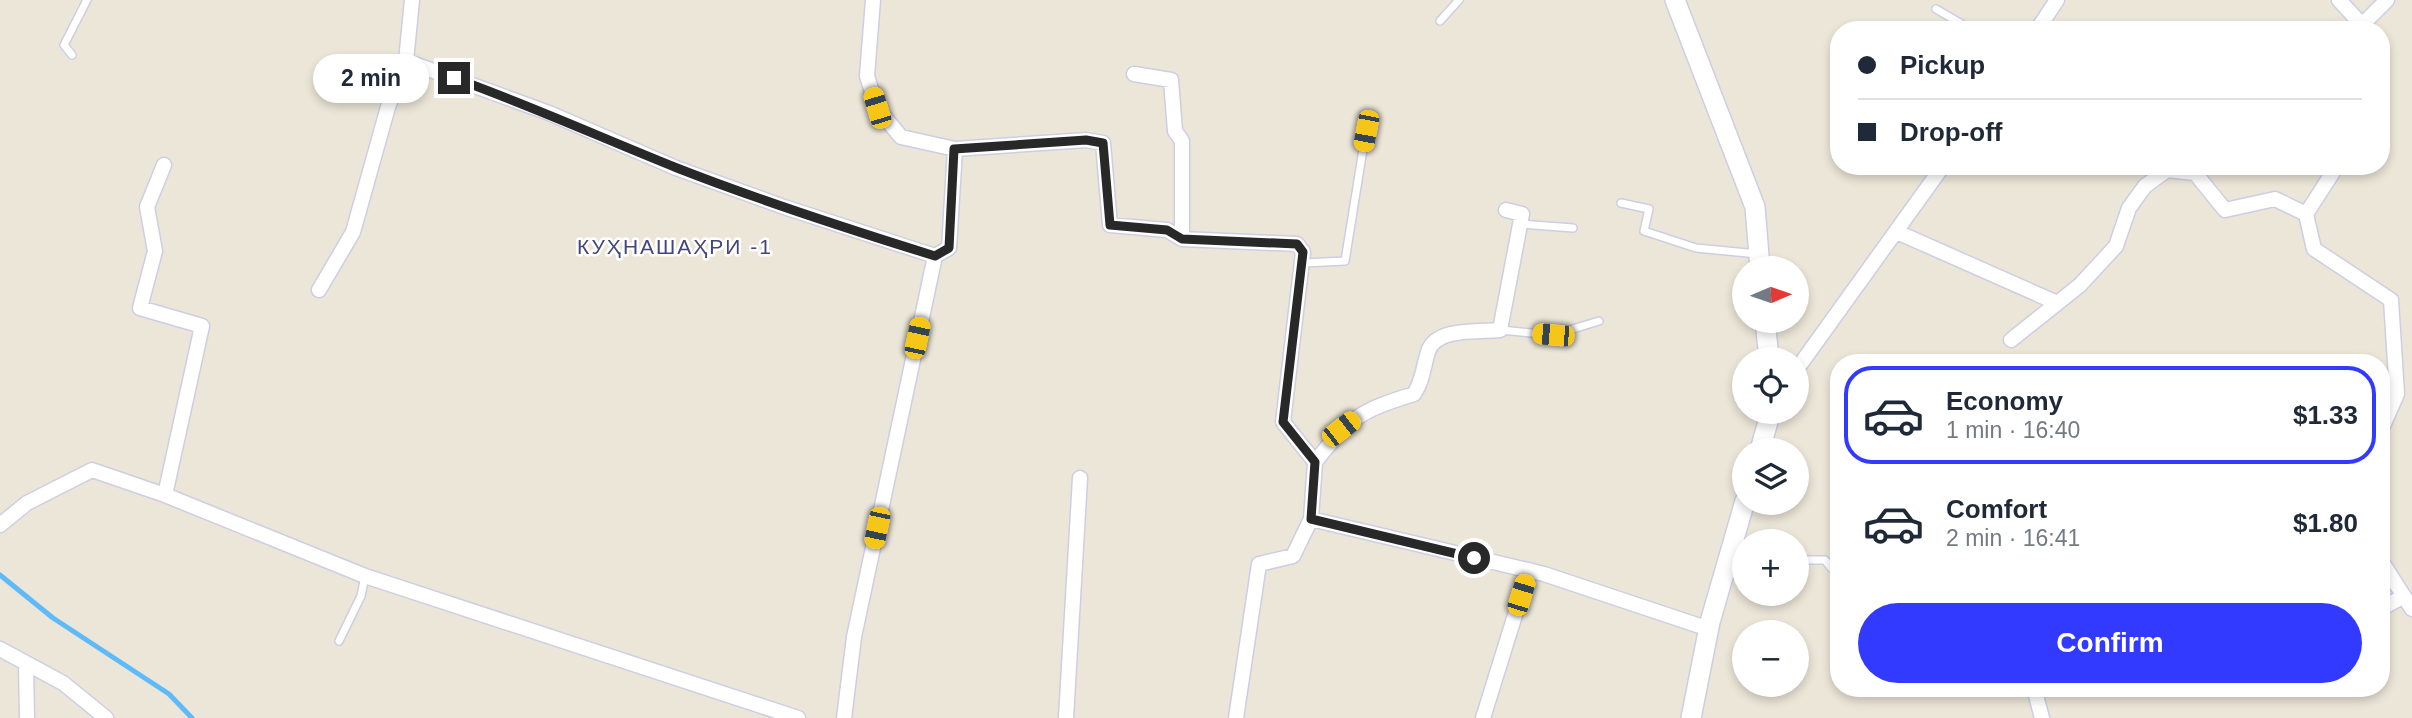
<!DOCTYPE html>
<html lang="en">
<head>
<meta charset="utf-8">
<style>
  body { margin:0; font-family:Helvetica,sans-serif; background:#f2f2f3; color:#1f2937; height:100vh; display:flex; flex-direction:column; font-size:26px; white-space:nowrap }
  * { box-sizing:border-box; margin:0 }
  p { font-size:23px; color:#747a83 }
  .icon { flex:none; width:38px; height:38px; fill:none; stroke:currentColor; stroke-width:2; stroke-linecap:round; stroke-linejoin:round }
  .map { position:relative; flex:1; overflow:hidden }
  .panel { position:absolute; left:1830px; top:354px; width:560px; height:343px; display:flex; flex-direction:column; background:#fff; border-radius:28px; box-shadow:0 4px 10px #0003 }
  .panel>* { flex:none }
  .guide { position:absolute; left:1830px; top:21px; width:560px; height:154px; border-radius:28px; box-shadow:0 4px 10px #0003; display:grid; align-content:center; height:154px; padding:0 28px; background:#fff }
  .needle { width:46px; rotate:88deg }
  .fabs { position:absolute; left:1732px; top:256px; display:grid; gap:14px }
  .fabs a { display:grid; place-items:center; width:77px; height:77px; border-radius:50%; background:#fff; box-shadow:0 4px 10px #0003; font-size:35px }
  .end { position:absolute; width:32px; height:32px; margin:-16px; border:9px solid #282828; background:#fff; box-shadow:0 0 0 4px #fff }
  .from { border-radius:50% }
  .bubble { position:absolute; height:49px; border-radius:24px; background:#fff; box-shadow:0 4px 10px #0003; font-size:23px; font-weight:700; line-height:49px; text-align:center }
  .car { position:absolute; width:21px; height:42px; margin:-21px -10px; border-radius:9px; box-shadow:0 0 5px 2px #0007; background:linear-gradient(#f5c518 24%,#345 0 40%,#f5c518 0 76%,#345 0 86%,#f5c518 0) }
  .guide b { display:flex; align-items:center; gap:24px; height:66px; font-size:26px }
  .guide b+b { border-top:2px solid #e0e1e3 }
  .guide i { width:18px; height:18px; background:#1f2937 }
  ul { padding:12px 0 0; list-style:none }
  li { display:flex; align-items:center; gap:21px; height:98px; margin:0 14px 10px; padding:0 14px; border:4px solid transparent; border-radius:28px }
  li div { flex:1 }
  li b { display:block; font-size:26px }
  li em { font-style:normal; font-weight:700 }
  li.selected { border-color:#323aff }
  li>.icon { width:63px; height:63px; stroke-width:1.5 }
  .action { display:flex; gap:14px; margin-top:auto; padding:14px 28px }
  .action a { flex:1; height:80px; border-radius:42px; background:#323aff; color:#fff; font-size:28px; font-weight:700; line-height:80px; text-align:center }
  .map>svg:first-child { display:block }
</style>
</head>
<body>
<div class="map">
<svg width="2412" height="718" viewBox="0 0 2412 718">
  <rect width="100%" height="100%" fill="#ece6d8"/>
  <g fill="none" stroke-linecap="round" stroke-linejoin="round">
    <!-- stream -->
    <path stroke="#5fbafa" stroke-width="5" d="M0 575 53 618 169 694 192 718"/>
    <!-- lane casing -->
    <g stroke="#cdcee3" stroke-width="10">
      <path id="lane" d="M1936 9 1972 30
        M1440 21 1459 0
        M72 55 64 45 87 0
        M1621 203 1649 209 1644 231 1696 248 1758 254
        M1521 224 1573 228
        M1304 263 1345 261 1366 131
        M1501 330 1553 335 1599 321
        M1797 560H1825L1832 569H1839
        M339 641 361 596 365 576"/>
    </g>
    <!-- street casing -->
    <g stroke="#cdcee3" stroke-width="17">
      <path id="street" d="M873 0 867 76 877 108 901 137 955 149 1086 140 1103 143 1110 225 1167 230 1182 239 1297 244 1303 252 1283 422 1315 462 1311 519 1293 556 1259 564 1236 718
        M2339 0 2362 25 2387 0
        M2037 30 2057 0
        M406 61 549 113 676 168 784 207 935 256
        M1134 74 1171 80 1175 131 1182 141V239
        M164 165 147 207 155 251 140 308 202 326 165 495
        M2337 166 2306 214 2314 249 2391 300 2397 394 2382 428
        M2167 170 2195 173 2225 210 2275 199 2306 214
        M1897 232 2055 302
        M319 290 353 232 388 107 406 61 412 0
        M2011 340 2080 285 2116 246 2129 208 2145 186 2167 170 2162 166
        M1797 369 1943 166
        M1315 462C1351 417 1359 411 1414 394 1423 380 1423 368 1428 352 1435 327 1480 332 1500 330L1522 214 1506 210
        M1311 519 1544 574 1709 629
        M0 525 27 503 92 470 165 495 365 576 798 718
        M2382 562 2412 609
        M2382 608 2404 596
        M0 649 63 683 106 718
        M26 665 27 718
        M2034 688 2042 718
        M844 718 854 637 935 256 949 248 955 149
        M1066 718 1080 478
        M1483 718 1529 570"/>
    </g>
    <!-- secondary casing -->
    <g stroke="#cdcee3" stroke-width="22">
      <path id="secondary" d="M1675 0 1755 207 1760 268
        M1765 320 1769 359
        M1760 450 1771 411
        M1691 718 1710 622 1745 501"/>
    </g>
    <!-- lane -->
    <use href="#lane" stroke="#fff" stroke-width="7"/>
    <!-- street -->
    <use href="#street" stroke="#fff" stroke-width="14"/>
    <!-- secondary -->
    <use href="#secondary" stroke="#fff" stroke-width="19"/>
  </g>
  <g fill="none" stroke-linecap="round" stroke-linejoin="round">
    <!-- route -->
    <path stroke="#282828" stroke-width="9" d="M454 78C529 105 602 138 677 168 761 201 848 229 935 256L949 248 954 149 1086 140 1103 143 1110 225 1167 230 1182 239 1297 244 1303 252 1283 422 1315 462 1311 519 1474 558"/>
  </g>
  <g text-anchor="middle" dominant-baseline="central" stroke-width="5" stroke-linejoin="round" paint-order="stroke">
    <!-- quarter labels -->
    <g font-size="21" letter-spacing="2" fill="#44467c" stroke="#fff">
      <text x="675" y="246">КУҲНАШАҲРИ -1</text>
    </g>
  </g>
</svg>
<div class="fabs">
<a><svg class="needle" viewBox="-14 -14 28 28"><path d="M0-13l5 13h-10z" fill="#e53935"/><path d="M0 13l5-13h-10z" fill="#747a83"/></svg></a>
<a><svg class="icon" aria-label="locate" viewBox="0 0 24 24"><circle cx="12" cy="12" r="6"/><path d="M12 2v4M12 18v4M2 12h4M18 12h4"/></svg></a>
<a><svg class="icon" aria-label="layers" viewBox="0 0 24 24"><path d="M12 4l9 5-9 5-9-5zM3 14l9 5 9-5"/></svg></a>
<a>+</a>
<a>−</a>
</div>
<i class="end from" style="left:1474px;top:558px"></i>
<i class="end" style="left:454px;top:78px"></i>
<div class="bubble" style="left:313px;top:54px;width:116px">2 min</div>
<i class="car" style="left:877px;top:108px;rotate:343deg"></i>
<i class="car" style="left:1366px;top:131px;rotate:191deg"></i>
<i class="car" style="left:1553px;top:335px;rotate:275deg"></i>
<i class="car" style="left:917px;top:338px;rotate:12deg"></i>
<i class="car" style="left:1341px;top:429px;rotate:52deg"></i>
<i class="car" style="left:877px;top:528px;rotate:192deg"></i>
<i class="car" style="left:1521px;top:595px;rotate:17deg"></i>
<div class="guide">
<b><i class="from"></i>Pickup</b>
<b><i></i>Drop-off</b>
</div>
<section class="panel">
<ul>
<li class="selected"><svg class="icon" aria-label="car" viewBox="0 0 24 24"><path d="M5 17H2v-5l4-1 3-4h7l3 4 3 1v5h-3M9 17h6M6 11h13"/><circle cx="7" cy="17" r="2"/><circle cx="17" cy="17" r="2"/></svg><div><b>Economy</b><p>1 min · 16:40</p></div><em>$1.33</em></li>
<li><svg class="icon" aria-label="car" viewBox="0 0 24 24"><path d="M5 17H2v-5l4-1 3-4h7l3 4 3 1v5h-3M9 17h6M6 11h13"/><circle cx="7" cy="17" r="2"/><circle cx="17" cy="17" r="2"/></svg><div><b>Comfort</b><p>2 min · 16:41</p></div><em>$1.80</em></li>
</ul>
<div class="action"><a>Confirm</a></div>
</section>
</div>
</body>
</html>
